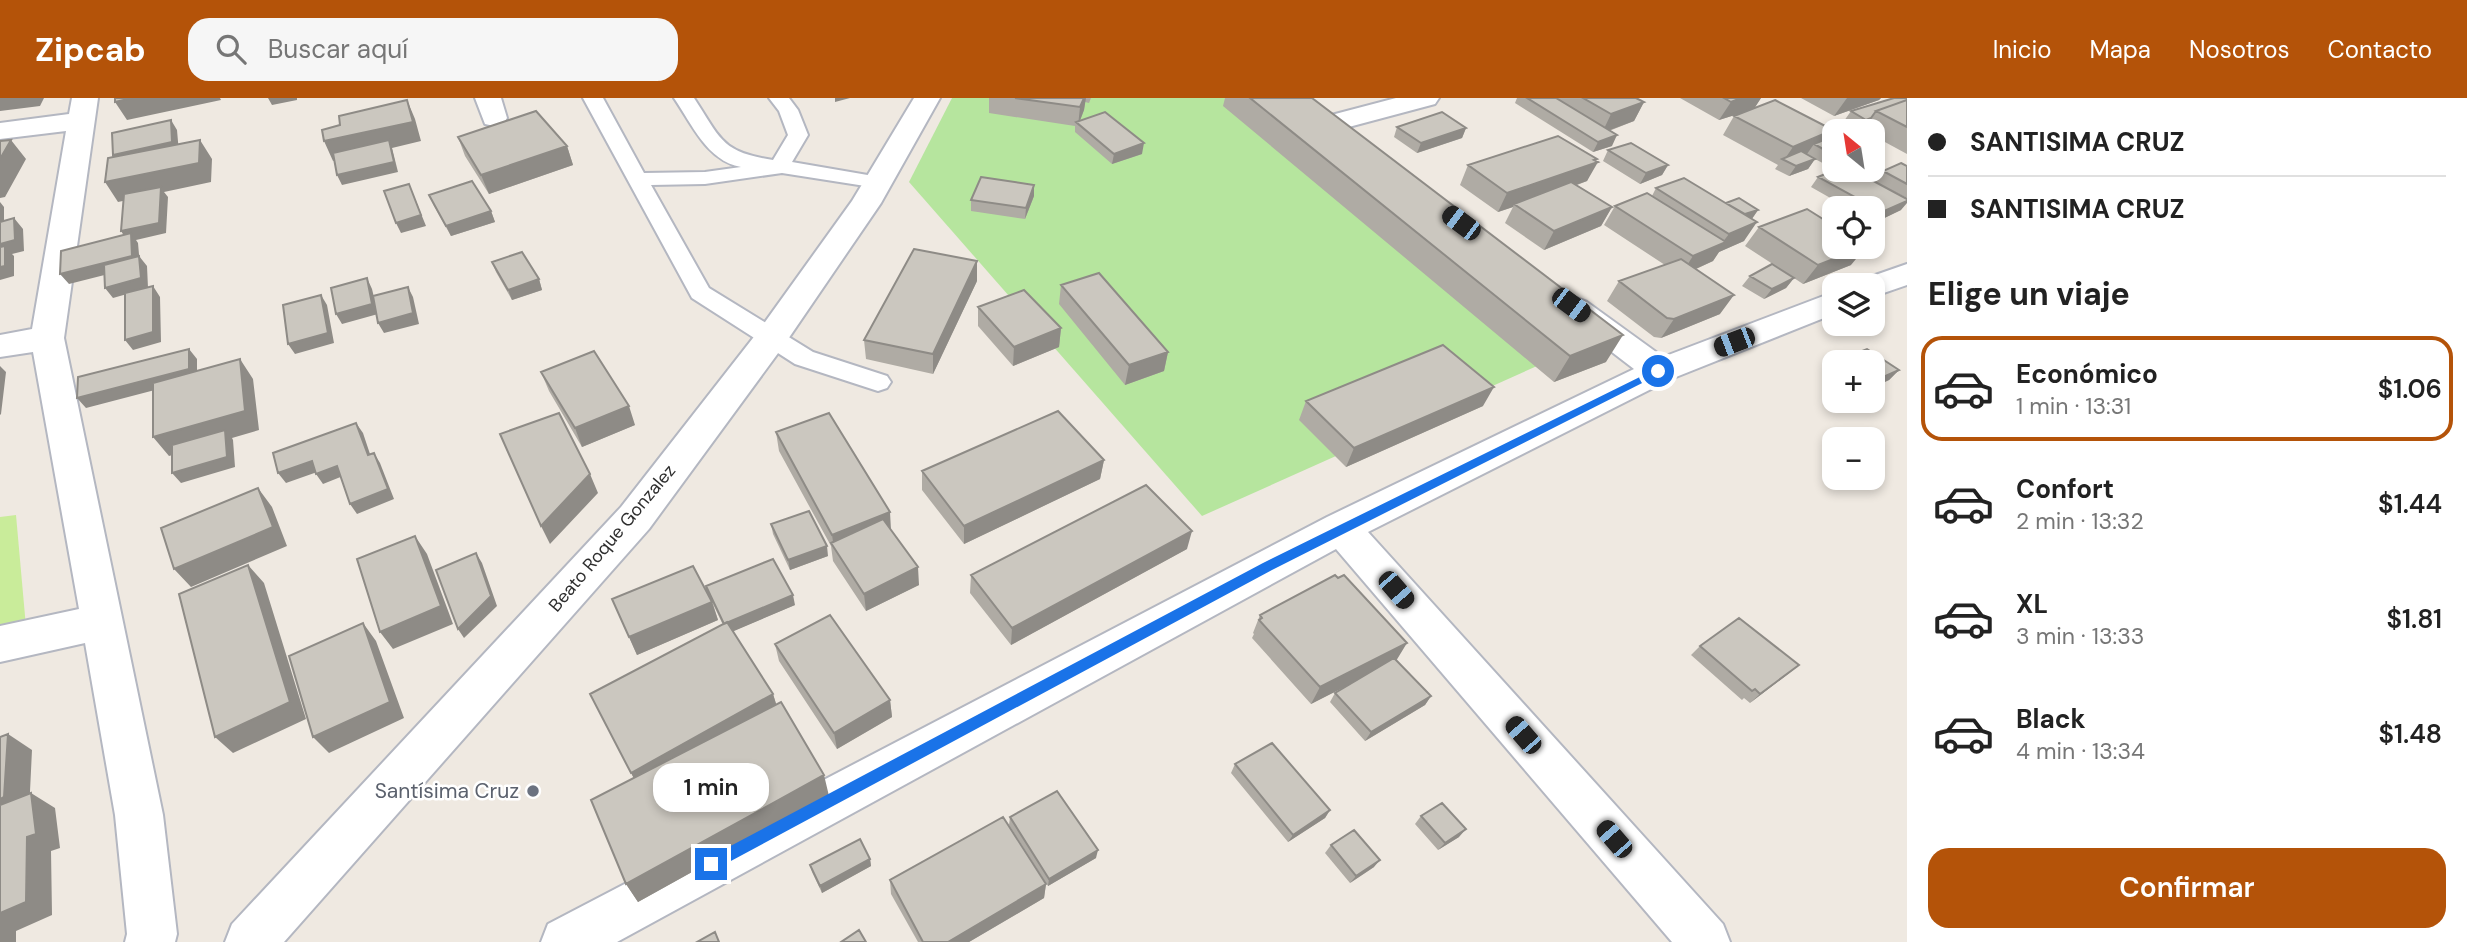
<!DOCTYPE html>
<html lang="es">
<head>
<meta charset="utf-8">
<style>
  body { margin:0; font-family:"DM Sans",sans-serif; background:#f6f6f6; color:#222; height:100vh; display:flex; flex-direction:column; font-size:26px; white-space:nowrap }
  * { box-sizing:border-box; margin:0 }
  p { font-size:23px; color:#767676 }
  .icon { flex:none; width:38px; height:38px; fill:none; stroke:currentColor; stroke-width:2; stroke-linecap:round; stroke-linejoin:round }
  .map { position:relative; flex:1; overflow:hidden }
  .details { display:flex; flex-direction:column; background:#fff; width:560px }
  .details>* { flex:none }
  .hud { display:grid; align-content:center; height:154px; padding:0 21px; background:#fff }
  .needle { width:46px; rotate:330deg }
  .controls { position:absolute; left:1822px; top:21px; display:grid; gap:14px }
  .controls a { display:grid; place-items:center; width:63px; height:63px; border-radius:14px; background:#fff; box-shadow:0 4px 10px #0003; font-size:35px }
  .end { position:absolute; width:32px; height:32px; margin:-16px; border:9px solid #1a73e8; background:#fff; box-shadow:0 0 0 4px #fff }
  .from { border-radius:50% }
  .bubble { position:absolute; height:49px; border-radius:21px; background:#fff; box-shadow:0 4px 10px #0003; font-size:23px; font-weight:600; line-height:49px; text-align:center }
  .car { position:absolute; width:21px; height:42px; margin:-21px -10px; border-radius:9px; box-shadow:0 0 5px 2px #0007; background:linear-gradient(#222 24%,#8ab4d8 0 40%,#222 0 76%,#8ab4d8 0 86%,#222 0) }
  .hud b { display:flex; align-items:center; gap:24px; height:66px; font-size:26px }
  .hud b+b { border-top:2px solid #e0e0e0 }
  .hud i { width:18px; height:18px; background:#222 }
  ul { padding:0; list-style:none }
  li { display:flex; align-items:center; gap:21px; height:105px; margin:0 14px 10px; padding:0 7px; border:4px solid transparent; border-radius:21px }
  li div { flex:1 }
  li b { display:block; font-size:26px }
  li em { font-style:normal; font-weight:600 }
  li.active { border-color:#b45309 }
  li>.icon { width:63px; height:63px; stroke-width:1.5 }
  h2 { padding:0 21px; font-size:32px; line-height:84px }
  .cta { display:flex; gap:14px; margin-top:auto; padding:14px 21px }
  .cta a { flex:1; height:80px; border-radius:21px; background:#b45309; color:#fff; font-size:28px; font-weight:600; line-height:80px; text-align:center }
  header { display:flex; align-items:center; gap:42px; box-sizing:border-box; height:98px; padding:0 35px; background:#b45309; color:#fff }
  header strong { font-size:33px }
  nav { display:flex; gap:38px; margin-inline-start:auto; font-size:24px }
  .search { width:490px; height:63px; background:#f6f6f6; display:flex; align-items:center; gap:18px; box-sizing:border-box; padding:0 24px; border-radius:21px; color:#767676; font-size:26px }
  main { display:flex; flex:1; min-height:0 }
  .map>svg:first-child { display:block }
</style>
</head>
<body>
<header>
<strong>Zipcab</strong>
<div class="search"><svg class="icon" aria-label="search" viewBox="0 0 24 24"><circle cx="10" cy="10" r="6"/><path d="M15 15l6 6"/></svg>Buscar aquí</div>
<nav><a>Inicio</a><a>Mapa</a><a>Nosotros</a><a>Contacto</a></nav>
</header>
<main>
<div class="map">
<svg width="1907" height="844" viewBox="0 0 1907 844">
  <rect width="100%" height="100%" fill="#efe9e1"/>
  <!-- green -->
  <path fill="#b6e59e" d="M952 0H1267L1584 247 1202 418 909 84Z"/>
  <!-- pitch -->
  <path fill="#c9ec9a" d="M16 417 26 529 0 534V419Z"/>
  <g fill="none" stroke-linecap="round" stroke-linejoin="round">
    <!-- service casing -->
    <g stroke="#b4b7c1" stroke-width="4">
      <path id="service" d="M583 0H603L644 75 705 74 741 69C707 63 692 26 674 0H694C721 41 721 54 773 62L788 37 779 13 769 0H789L798 12 808 37 792 64 885 80 888 84 885 88 878 90 782 75 705 86 651 87 709 190 813 254 887 278 891 284 887 290 878 293 795 266 692 200Z"/>
    </g>
    <!-- minor casing -->
    <g stroke="#b4b7c1" stroke-width="4">
      <path id="minor" d="M72 0H98L64 240 163 717 177 836 175 844H125L127 836 115 717 85 545 0 564V528L79 511 33 254 0 259V237L32 231 66 33 0 41V25L69 16Z
        M475 0H501L507 20 503 26 494 28 485 26Z
        M1396 0H1439L1435 6 1330 34 1320 32 1317 26 1320 20Z
        M1907 166V187L1872 199V187H1857L1861 182Z
        M1834 194V216L1671 281 1368 434 1723 826 1730 844H1672L1336 451 617 844H541L548 826 1327 419 1634 271 1565 218 1560 211 1565 204 1576 200 1587 204 1663 259Z"/>
    </g>
    <!-- tertiary casing -->
    <g stroke="#b4b7c1" stroke-width="4">
      <path id="tertiary" d="M914 0H940L881 105 784 247 649 431 284 844H225L232 826 621 409 760 231 852 103Z"/>
    </g>
    <!-- service -->
    <use href="#service" fill="#fff" fill-rule="evenodd"/>
    <!-- minor -->
    <use href="#minor" fill="#fff" fill-rule="evenodd"/>
    <!-- tertiary -->
    <use href="#tertiary" fill="#fff" fill-rule="evenodd"/>
  </g>
  <!-- wall -->
  <path fill="#afaba4" d="M989 0H1091L1089 5 1085 4 1084 12 1080 22 1142 56 1112 66 1075 34V28L989 15Z
    M1225 0H1312L1606 264 1554 284 1223 8Z
    M1517 0H1636L1644 4 1634 23 1609 33 1612 48 1593 54 1515 5Z
    M1680 0H1761L1754 10 1833 32 1827 41 1834 45V71L1815 61 1808 71 1789 78 1775 71 1778 67 1723 37 1734 18 1744 14 1719 22Z
    M1801 0H1881L1879 2 1834 18Z
    M1907 0V56L1872 37V33H1865L1862 32 1864 30 1859 32 1844 23 1851 13Z
    M1397 29 1466 30 1462 40 1417 55 1394 39Z
    M458 39 567 48 573 67 489 96 465 58Z
    M1608 52 1668 67 1662 77 1640 86 1603 63Z
    M1597 61 1587 83 1577 87 1612 109 1601 128 1544 152 1505 125 1513 109 1498 114 1460 87 1468 67Z
    M1907 68V100L1875 84 1883 73Z
    M1818 79 1901 112 1874 125 1872 124V110H1848L1811 89Z
    M1034 87V98L1025 121 971 113V102Z
    M1656 90 1758 112 1752 121 1744 143 1719 154 1713 163 1696 171 1720 216 1661 240 1654 239 1607 203 1619 183 1665 167 1604 127 1615 108 1652 98Z
    M429 97 491 113 495 124 451 138 434 108Z
    M1759 129 1851 167 1803 186 1794 180 1786 190 1764 201 1742 188 1750 178 1788 176 1745 148Z
    M492 164 539 181 542 192 512 202 496 174Z
    M977 183 933 276 866 261 864 242Z
    M1061 187 1168 254 1164 273 1125 287 1059 206Z
    M978 209 1061 230 1059 249 1013 268 978 228Z
    M1867 251 1899 272 1889 282 1872 290V264H1844L1849 258Z
    M541 274 635 327 582 349 549 293Z
    M1306 303 1483 308 1346 369 1299 322Z
    M776 334 891 432 919 487 866 513 833 463 831 448 779 353Z
    M1104 362 1100 381 964 446 922 392V373Z
    M771 426 828 458 790 472 773 436Z
    M1187 451 1011 547 970 495 971 477Z
    M706 488 795 507 733 533 773 596 776 606 829 698 638 804 626 786 634 680 590 596 723 527 713 506 718 522 637 557 612 501 709 498Z
    M1260 517 1396 562 1431 598 1425 607 1365 643 1330 604 1335 595 1349 586 1311 606 1252 540 1254 536 1253 535Z
    M775 546 890 602 892 619 837 651 779 563Z
    M1700 548 1799 567 1750 605 1744 600 1742 602 1691 557Z
    M1235 666 1330 712 1325 720 1288 744 1231 675Z
    M1421 718 1459 739 1438 752 1415 726Z
    M1010 719 1096 760 1048 788 1009 727Z
    M1331 747 1374 769 1350 785 1325 755Z
    M870 761 871 768 822 795 812 774 810 767Z
    M890 782 1046 786 1044 800 969 844H918L891 796Z"/>
  <!-- shaded-wall -->
  <path fill="#8e8b86" d="M0 0H44L40 8 0 13Z
    M132 0H220L221 2 127 22 115 4Z
    M268 0H297V2L272 7Z
    M835 0H850L835 4Z
    M1084 0H1086L1084 12 1078 28 1080 9Z
    M1741 0H1761L1754 11 1719 22 1731 4Z
    M1847 0H1881L1879 2 1834 18Z
    M407 2 415 21 421 43 392 50 398 74 342 87 337 77 391 50 333 63 324 43Z
    M1644 4 1634 23 1602 35 1611 16Z
    M1871 20 1864 30 1859 32 1866 22Z
    M171 22 177 32 179 55 120 68 113 57Z
    M1466 30 1462 40 1417 55 1421 45Z
    M1833 32 1820 50 1814 46 1807 56 1784 62 1793 49Z
    M1617 37 1612 48 1593 54 1598 44Z
    M11 42 26 61 5 99 0 100V61Z
    M200 42 212 61 211 84 164 94 168 99 166 135 136 142 138 145 140 168 69 186 60 176 128 144 121 133 160 95 118 104 105 84Z
    M1144 45 1142 56 1112 66 1114 56Z
    M567 48 573 67 489 96 481 77Z
    M1597 61 1595 65 1598 64 1587 83 1517 108 1514 106 1513 109 1498 114 1507 95Z
    M1815 61 1808 71 1789 78 1796 68Z
    M1668 67 1662 77 1640 86 1646 75Z
    M409 86 426 128 401 135 396 125Z
    M1034 87V98L1025 121 1026 110Z
    M1907 103V105L1901 112 1874 125 1882 114Z
    M0 104 4 109V127L0 129Z
    M1612 109 1601 128 1544 152 1554 133Z
    M1758 112 1751 122 1732 121Z
    M491 113 495 124 451 138 446 128Z
    M14 120 23 131 24 153 12 156 14 158V178L0 182V146Z
    M1757 124 1744 143 1719 154 1713 163 1680 178 1693 158 1722 145 1729 136Z
    M1866 149 1851 167 1803 186 1818 167Z
    M139 158 147 168 148 190 113 200 105 190Z
    M977 163V183L933 276V256Z
    M367 180 372 191 378 216 342 226 336 216Z
    M1794 180 1786 190 1764 201 1772 191Z
    M539 181 542 192 512 202 508 192Z
    M153 188 160 199 161 244 133 252 125 242Z
    M408 189 413 199 419 226 384 235 378 225Z
    M321 197 327 207 334 245 295 256 288 246Z
    M1734 197 1720 216 1661 240 1674 221Z
    M1061 230 1059 249 1013 268 1014 249Z
    M1623 237 1606 264 1554 284 1570 258Z
    M189 251 197 261V281L86 310 77 300Z
    M1168 254 1164 273 1125 287 1129 267Z
    M240 261 253 281 259 332 232 340 233 342 235 369 181 385 172 375 226 342 169 358 153 339Z
    M0 268 6 274 1 316 0 317Z
    M1899 272 1889 282 1872 290 1881 280Z
    M1494 289 1483 308 1346 369 1354 350Z
    M629 308 635 327 582 349 575 330Z
    M356 325 363 335 374 368 368 357Z
    M374 355 380 365 394 401 357 416 350 406Z
    M1104 362 1100 381 964 446V428Z
    M312 363 320 373 286 385 278 375Z
    M337 368 343 378 323 386 316 376Z
    M590 376 598 395 550 446 541 428Z
    M258 390 272 409 287 448 191 489 174 471Z
    M890 414 891 432 834 450 832 437Z
    M1192 433 1187 451 1011 547 1012 530Z
    M415 438 427 456 453 526 393 551 380 534Z
    M827 448 828 458 790 472 788 462Z
    M476 455 482 465 497 508 464 540 458 531Z
    M248 467 264 485 306 621 233 655 215 639Z
    M918 469 919 487 866 513 864 496Z
    M793 497 795 507 727 536 724 526Z
    M712 504 718 522 637 557 629 539Z
    M363 525 376 543 404 620 329 655 313 639Z
    M1407 545 1396 563 1311 606 1320 589Z
    M1799 567 1788 576 1750 605 1760 596Z
    M773 596 778 612 639 690 631 675Z
    M1431 598 1425 607 1365 643 1371 634Z
    M890 602 892 619 837 651 834 635Z
    M8 636 32 652 29 714 0 725V701Z
    M824 677 829 698 638 804 626 786Z
    M31 695 55 710 60 750 51 753 52 817 16 833V844H0V815L27 739Z
    M1330 712 1325 720 1288 744 1293 737Z
    M1466 731 1459 739 1438 752 1445 745Z
    M1098 752 1096 760 1048 788 1049 781Z
    M870 761 871 768 822 795 820 788Z
    M1380 762 1374 769 1350 785 1356 778Z
    M1046 786 1044 800 969 844H948Z"/>
  <!-- building -->
  <path fill="#cbc7bf" stroke="#8e8b86" stroke-width="2" d="M115 0H132L115 4Z
    M1015 0H1084L1080 9Z
    M1250 0H1312L1623 237 1570 258Z
    M1527 0H1556L1617 37 1598 44Z
    M1583 0H1636L1644 4 1611 16Z
    M1724 0H1741L1731 4Z
    M1894 0H1907V2L1876 13 1871 20 1866 22 1851 13Z
    M407 2 413 24 324 43 322 32 340 27 339 18Z
    M1775 2 1833 32 1793 49 1734 18Z
    M1907 2V29L1876 13Z
    M536 13 567 48 481 77 458 39Z
    M1105 14 1144 45 1114 56 1076 24Z
    M1442 14 1466 30 1421 45 1397 29Z
    M171 22 172 44 113 57 112 35Z
    M1558 38 1597 61 1594 62 1598 64 1507 95 1468 67Z
    M1826 41 1834 45V57L1814 46Z
    M11 42 0 61V43Z
    M200 42 199 65 105 84 108 60Z
    M389 42 394 64 337 77 333 55Z
    M1631 45 1668 67 1646 75 1608 52Z
    M1801 53 1815 61 1796 68 1782 61Z
    M1901 65 1907 68V86L1883 73Z
    M1835 72H1853L1907 101V103L1882 114 1818 79Z
    M981 79 1034 87 1026 110 971 102Z
    M1684 80 1757 124 1729 136 1656 90Z
    M472 83 491 113 446 128 429 97Z
    M1571 84 1612 109 1554 133 1514 106Z
    M409 86 421 117 396 125 384 93Z
    M161 89 159 125 121 133 124 96Z
    M1647 95 1726 144 1693 158 1615 108Z
    M1739 100 1758 112 1745 116 1726 105Z
    M1807 111 1834 128V149H1864L1818 167 1759 129Z
    M14 120 15 142 0 146V124Z
    M131 135 132 158 60 176 61 153Z
    M5 148V168L0 169V149Z
    M914 151 977 163 933 256 864 242Z
    M522 154 539 181 508 192 492 164Z
    M139 158 141 180 105 190 104 167Z
    M1681 161 1734 197 1674 221 1667 220 1619 183Z
    M1772 166 1794 180 1772 191 1750 178Z
    M1099 175 1168 254 1129 267 1061 187Z
    M367 180 372 206 336 216 331 190Z
    M153 188V234L125 242V195Z
    M408 189 413 215 378 225 373 198Z
    M1024 192 1061 230 1014 249 978 209Z
    M321 197 328 235 288 246 283 207Z
    M1443 247 1494 289 1354 350 1306 303Z
    M189 251V271L77 300 78 279Z
    M1867 251 1899 272 1881 280 1872 274V264H1857L1849 258Z
    M594 253 629 308 575 330 541 274Z
    M240 261 245 313 153 339V285Z
    M1058 313 1104 362 964 428 922 373Z
    M559 315 590 376 541 428 500 336Z
    M829 315 890 414 832 437 776 334Z
    M356 325 368 357 374 355 388 391 350 406 337 368 316 376 312 363 278 375 273 355Z
    M225 332 227 359 172 375V347Z
    M1146 387 1192 433 1012 530 971 477Z
    M258 390 273 429 174 471 161 430Z
    M809 413 827 448 788 462 771 426Z
    M883 421 918 469 864 496 831 445Z
    M415 438 441 508 380 534 357 461Z
    M476 455 491 498 458 531 436 472Z
    M773 461 793 497 724 526 706 488Z
    M248 467 290 604 215 639 179 496Z
    M693 468 712 504 629 539 612 501Z
    M1335 477 1338 480 1344 477 1407 545 1320 589 1259 522 1262 520 1260 517Z
    M830 517 890 602 834 635 775 546Z
    M1739 520 1799 567 1760 596 1755 591 1752 593 1700 548Z
    M727 524 773 596 631 675 590 596Z
    M363 525 390 604 313 639 289 558Z
    M1394 560 1431 598 1371 634 1335 595Z
    M781 604 824 677 626 786 591 702Z
    M8 636 4 699 0 701V639Z
    M1272 645 1330 712 1293 737 1235 666Z
    M1057 693 1098 752 1049 781 1010 719Z
    M31 695 36 736 27 739 26 804 0 815V707Z
    M1442 705 1466 731 1445 745 1421 718Z
    M1003 719 1046 786 948 844H923L890 782Z
    M1354 732 1380 762 1356 778 1331 747Z
    M860 741 870 761 820 788 810 767Z
    M859 832 866 844H841Z
    M715 834 719 844H697Z"/>
  <!-- route -->
  <path fill="#1a73e8" d="M1658 270 1662 271V275L1272 472 716 771H706L704 766 706 761 1263 465Z"/>
  <!-- markers -->
  <circle fill="#6b7280" stroke="#fff" stroke-width="2.5" cx="533" cy="693" r="7"/>
  <g text-anchor="middle" dominant-baseline="central" stroke-width="5" stroke-linejoin="round" paint-order="stroke">
    <!-- street labels -->
    <g font-size="18" fill="#2e2e2e" stroke="#fff">
      <text transform="translate(612 440) rotate(-50)">Beato Roque Gonzalez</text>
    </g>
    <!-- near-worship labels -->
    <g font-size="21" fill="#5b616d" stroke="#fff" text-anchor="end">
      <text x="519" y="693">Santísima Cruz</text>
    </g>
  </g>
</svg>
<div class="controls">
<a><svg class="needle" viewBox="-14 -14 28 28"><path d="M0-13l5 13h-10z" fill="#e53935"/><path d="M0 13l5-13h-10z" fill="#767676"/></svg></a>
<a><svg class="icon" aria-label="locate" viewBox="0 0 24 24"><circle cx="12" cy="12" r="6"/><path d="M12 2v4M12 18v4M2 12h4M18 12h4"/></svg></a>
<a><svg class="icon" aria-label="layers" viewBox="0 0 24 24"><path d="M12 4l9 5-9 5-9-5zM3 14l9 5 9-5"/></svg></a>
<a>+</a>
<a>−</a>
</div>
<i class="end from" style="left:1658px;top:273px"></i>
<i class="end" style="left:711px;top:766px"></i>
<div class="bubble" style="left:653px;top:665px;width:116px">1 min</div>
<i class="car" style="left:1461px;top:125px;rotate:307deg"></i>
<i class="car" style="left:1571px;top:207px;rotate:127deg"></i>
<i class="car" style="left:1734px;top:244px;rotate:249deg"></i>
<i class="car" style="left:1396px;top:492px;rotate:139deg"></i>
<i class="car" style="left:1523px;top:637px;rotate:319deg"></i>
<i class="car" style="left:1614px;top:741px;rotate:319deg"></i>
</div>
<section class="details">
<div class="hud">
<b><i class="from"></i>SANTISIMA CRUZ</b>
<b><i></i>SANTISIMA CRUZ</b>
</div>
<h2>Elige un viaje</h2>
<ul>
<li class="active"><svg class="icon" aria-label="car" viewBox="0 0 24 24"><path d="M5 17H2v-5l4-1 3-4h7l3 4 3 1v5h-3M9 17h6M6 11h13"/><circle cx="7" cy="17" r="2"/><circle cx="17" cy="17" r="2"/></svg><div><b>Económico</b><p>1 min · 13:31</p></div><em>$1.06</em></li>
<li><svg class="icon" aria-label="car" viewBox="0 0 24 24"><path d="M5 17H2v-5l4-1 3-4h7l3 4 3 1v5h-3M9 17h6M6 11h13"/><circle cx="7" cy="17" r="2"/><circle cx="17" cy="17" r="2"/></svg><div><b>Confort</b><p>2 min · 13:32</p></div><em>$1.44</em></li>
<li><svg class="icon" aria-label="car" viewBox="0 0 24 24"><path d="M5 17H2v-5l4-1 3-4h7l3 4 3 1v5h-3M9 17h6M6 11h13"/><circle cx="7" cy="17" r="2"/><circle cx="17" cy="17" r="2"/></svg><div><b>XL</b><p>3 min · 13:33</p></div><em>$1.81</em></li>
<li><svg class="icon" aria-label="car" viewBox="0 0 24 24"><path d="M5 17H2v-5l4-1 3-4h7l3 4 3 1v5h-3M9 17h6M6 11h13"/><circle cx="7" cy="17" r="2"/><circle cx="17" cy="17" r="2"/></svg><div><b>Black</b><p>4 min · 13:34</p></div><em>$1.48</em></li>
</ul>
<div class="cta"><a>Confirmar</a></div>
</section>
</main>
</body>
</html>
